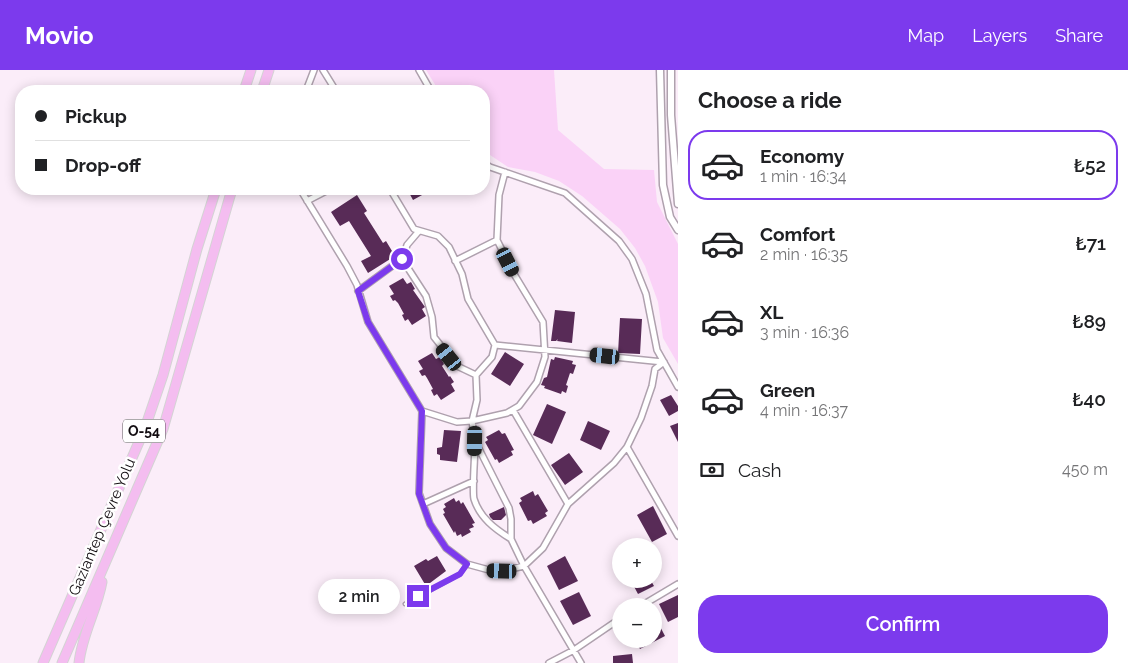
<!DOCTYPE html>
<html lang="en">
<head>
<meta charset="utf-8">
<style>
  body { margin:0; font-family:Raleway,sans-serif; background:#f2f2f2; color:#202124; height:100vh; display:flex; flex-direction:column; font-size:19px; white-space:nowrap }
  * { box-sizing:border-box; margin:0 }
  p { font-size:16px; color:#757577 }
  .icon { flex:none; width:28px; height:28px; fill:none; stroke:currentColor; stroke-width:2; stroke-linecap:round; stroke-linejoin:round }
  .map { position:relative; flex:1; overflow:hidden }
  .panel { display:flex; flex-direction:column; background:#fff; width:450px }
  .panel>* { flex:none }
  .hud { position:absolute; left:15px; top:15px; width:475px; height:110px; border-radius:20px; box-shadow:0 2px 12px #0003; display:grid; align-content:center; height:110px; padding:0 20px; background:#fff }
  .controls { position:absolute; left:612px; top:468px; display:grid; gap:10px }
  .controls a { display:grid; place-items:center; width:50px; height:50px; border-radius:50%; background:#fff; box-shadow:0 2px 12px #0003; font-size:25px }
  .end { position:absolute; width:22px; height:22px; margin:-11px; border:6px solid #7c3aed; background:#fff; box-shadow:0 0 0 2px #fff }
  .from { border-radius:50% }
  .bubble { position:absolute; height:35px; border-radius:18px; background:#fff; box-shadow:0 2px 12px #0003; font-size:16px; font-weight:600; line-height:35px; text-align:center }
  .car { position:absolute; width:15px; height:30px; margin:-15px -8px; border-radius:6px; box-shadow:0 0 4px 1px #0007; background:linear-gradient(#222 24%,#8ab4d8 0 40%,#222 0 76%,#8ab4d8 0 86%,#222 0) }
  .hud b { display:flex; align-items:center; gap:18px; height:48px; font-size:19px }
  .hud b+b { border-top:1px solid #e0e0e0 }
  .hud i { width:12px; height:12px; background:#202124 }
  ul { padding:0; list-style:none }
  li { display:flex; align-items:center; gap:15px; height:70px; margin:0 10px 8px; padding:0 10px; border:2px solid transparent; border-radius:20px }
  li div { flex:1 }
  li b { display:block; font-size:19px }
  li em { font-style:normal; font-weight:600 }
  li.on { border-color:#7c3aed }
  li>.icon { width:45px; height:45px; stroke-width:1.5 }
  h2 { padding:0 20px; font-size:22px; line-height:60px }
  .pay { display:flex; align-items:center; gap:12px; height:55px; padding:0 20px; font-size:19px }
  .pay p { margin-inline-start:auto }
  .cta { display:flex; gap:10px; margin-top:auto; padding:10px 20px }
  .cta a { flex:1; height:58px; border-radius:20px; background:#7c3aed; color:#fff; font-size:20px; font-weight:600; line-height:58px; text-align:center }
  header { display:flex; align-items:center; gap:30px; box-sizing:border-box; height:70px; padding:0 25px; background:#7c3aed; color:#fff }
  header strong { font-size:24px }
  nav { display:flex; gap:28px; margin-inline-start:auto; font-size:18px }
  main { display:flex; flex:1; min-height:0 }
  .map>svg:first-child { display:block }
</style>
</head>
<body>
<header>
<strong>Movio</strong>
<nav><a>Map</a><a>Layers</a><a>Share</a></nav>
</header>
<main>
<div class="map">
<svg width="678" height="593" viewBox="0 0 678 593">
  <rect width="100%" height="100%" fill="#fbedf9"/>
  <!-- green -->
  <path fill="#fad2f7" d="M426 0H554L558 60 604 99 654 100 657 132 678 174V294L663 268 658 232 645 196 635 178 620 159 582 126 559 111 535 102 508 97 484 81V21H439Z"/>
  <!-- building -->
  <path fill="#582b57" d="M407 119H433L413 130Z
    M357 125 367 141 364 143 383 173 386 171 395 186 368 203 361 191 371 186 349 151 340 156 331 142Z
    M403 208 407 214 411 212 415 219 413 220 425 237 422 239 426 246 412 255 408 249 405 251 402 245 404 244 398 233 395 230 393 231 390 226 394 224 389 216Z
    M555 240 575 242 572 273 557 271 558 269 556 271H551Z
    M620 248 642 249 640 284 618 283Z
    M505 282 524 294 510 316 491 304Z
    M432 283 436 289 440 287 444 294 442 296 449 307 450 306 454 312 451 314 455 321 441 330 437 324 434 326 431 320 433 319 427 308 425 305 422 306 419 301 423 299 418 291Z
    M555 287 573 291 572 294 576 295 573 304 570 303 566 315 568 316 566 323 562 321 561 324 544 318 545 316 541 315 544 308 547 307 551 289 554 290Z
    M671 325 678 336V341L669 346 660 330Z
    M547 334 566 342 552 374 533 365Z
    M588 351 610 361 601 380 580 370Z
    M678 353V372L670 356Z
    M444 360 461 361 457 392 440 390V385L437 384V378L442 377Z
    M499 360 502 364 505 363 514 380 511 381 513 385 499 393 497 389 495 390 485 372 488 370 486 367Z
    M569 383 583 402 565 415 551 395Z
    M533 421 535 426 538 424 548 441 545 443 547 446 533 454 531 450 528 451 519 433 522 431 520 428Z
    M454 428 456 432 459 430 461 434 463 432 475 453 472 454 474 457 469 459 471 462 462 467 461 464 457 466 455 461 454 463 443 444 445 443 443 439 446 437 444 434Z
    M653 436 667 464 652 472 637 445Z
    M504 437 506 445 501 450H493L490 447 489 444Z
    M654 477 660 490 654 493Z
    M437 486 446 501 426 516 414 496 426 489 428 491Z
    M565 486 578 511 559 520 547 496Z
    M630 509H650L654 516 638 524Z
    M579 522 591 546 573 555 560 531Z
    M678 525V547L668 552 659 534Z
    M654 545 665 566 640 579 634 569H654Z
    M632 584 633 593H613V586Z"/>
  <g fill="none" stroke-linecap="round" stroke-linejoin="round">
    <!-- service casing -->
    <g stroke="#afa1ae" stroke-width="5">
      <path id="service" d="M405 534 460 504 467 494"/>
    </g>
    <!-- minor casing -->
    <g stroke="#afa1ae" stroke-width="8">
      <path id="minor" d="M323 0 336 21
        M419 0 431 21
        M306 21 314 0
        M484 93 490 97 565 123 619 171 632 189 646 224 657 280 678 317
        M300 119 347 196 357 215 368 252 422 341 419 423 430 454 446 478 467 494 489 500 502 501 524 496 581 593
        M390 119 414 159 438 166 449 177 462 204 468 229 495 275 663 292
        M307 131 330 119
        M402 189 426 226 432 247 434 267 457 296 476 305 477 330 472 351 475 371 509 438 511 449V469L524 496 543 478 568 434 614 393 627 377 641 348 652 316 655 299 664 292
        M455 191 497 170
        M358 221 403 188 407 175 419 161
        M476 305 492 287 495 275
        M513 340 568 434
        M422 341 457 352 472 351 507 343 519 336 537 312 545 287 543 252 514 204 497 170 499 125 505 102
        M475 374C475 385 472 421 474 429 480 448 495 459 511 469
        M627 377 678 466
        M423 434 474 411
        M641 536 678 514
        M549 593 574 580 621 548"/>
    </g>
    <!-- tertiary casing -->
    <g stroke="#afa1ae" stroke-width="9">
      <path id="tertiary" d="M660 0 663 115 670 147 678 160
        M671 0V45L678 134"/>
    </g>
    <!-- motorway casing -->
    <g stroke="#d4d3d4" stroke-width="11">
      <path id="motorway" d="M244 21 251 0
        M262 21 269 0
        M43 593 145 358 163 305 197 179 216 119
        M62 593 163 359 232 119
        M79 593C82 564 97 540 102 512"/>
    </g>
    <!-- service -->
    <use href="#service" stroke="#fff" stroke-width="2.5"/>
    <!-- minor -->
    <use href="#minor" stroke="#fff" stroke-width="5"/>
    <!-- tertiary -->
    <use href="#tertiary" stroke="#fff" stroke-width="6"/>
    <!-- motorway -->
    <use href="#motorway" stroke="#f4bdf0" stroke-width="9"/>
  </g>
  <g fill="none" stroke-linecap="round" stroke-linejoin="round">
    <!-- route -->
    <path stroke="#7c3aed" stroke-width="6" d="M402 189 358 221 368 252 422 341 419 424 430 454 446 478 467 494 460 504 418 526"/>
  </g>
  <g text-anchor="middle" dominant-baseline="central" stroke-width="5" stroke-linejoin="round" paint-order="stroke">
    <!-- shield labels -->
    <rect fill="#fff" stroke="#585558" stroke-width="1" x="123" y="349.5" width="42" height="23" rx="4"/>
    <g font-size="14" font-weight="bold" fill="#110c10">
      <text x="144" y="361">O-54</text>
    </g>
    <!-- street labels -->
    <g font-size="15" fill="#110c10" stroke="#fff">
      <text transform="translate(102 457) rotate(-67)">Gaziantep Çevre Yolu</text>
    </g>
  </g>
</svg>
<div class="controls">
<a>+</a>
<a>−</a>
</div>
<i class="end from" style="left:402px;top:189px"></i>
<i class="end" style="left:418px;top:526px"></i>
<div class="bubble" style="left:318px;top:509px;width:82px">2 min</div>
<i class="car" style="left:508px;top:192px;rotate:153deg"></i>
<i class="car" style="left:605px;top:286px;rotate:276deg"></i>
<i class="car" style="left:449px;top:287px;rotate:321deg"></i>
<i class="car" style="left:475px;top:371px;rotate:181deg"></i>
<i class="car" style="left:502px;top:501px;rotate:272deg"></i>
<div class="hud">
<b><i class="from"></i>Pickup</b>
<b><i></i>Drop-off</b>
</div>
</div>
<section class="panel">
<h2>Choose a ride</h2>
<ul>
<li class="on"><svg class="icon" aria-label="car" viewBox="0 0 24 24"><path d="M5 17H2v-5l4-1 3-4h7l3 4 3 1v5h-3M9 17h6M6 11h13"/><circle cx="7" cy="17" r="2"/><circle cx="17" cy="17" r="2"/></svg><div><b>Economy</b><p>1 min · 16:34</p></div><em>₺52</em></li>
<li><svg class="icon" aria-label="car" viewBox="0 0 24 24"><path d="M5 17H2v-5l4-1 3-4h7l3 4 3 1v5h-3M9 17h6M6 11h13"/><circle cx="7" cy="17" r="2"/><circle cx="17" cy="17" r="2"/></svg><div><b>Comfort</b><p>2 min · 16:35</p></div><em>₺71</em></li>
<li><svg class="icon" aria-label="car" viewBox="0 0 24 24"><path d="M5 17H2v-5l4-1 3-4h7l3 4 3 1v5h-3M9 17h6M6 11h13"/><circle cx="7" cy="17" r="2"/><circle cx="17" cy="17" r="2"/></svg><div><b>XL</b><p>3 min · 16:36</p></div><em>₺89</em></li>
<li><svg class="icon" aria-label="car" viewBox="0 0 24 24"><path d="M5 17H2v-5l4-1 3-4h7l3 4 3 1v5h-3M9 17h6M6 11h13"/><circle cx="7" cy="17" r="2"/><circle cx="17" cy="17" r="2"/></svg><div><b>Green</b><p>4 min · 16:37</p></div><em>₺40</em></li>
</ul>
<div class="pay"><svg class="icon" aria-label="cash" viewBox="0 0 24 24"><path d="M3 7h18v10H3z"/><circle cx="12" cy="12" r="2"/></svg>Cash<p>450 m</p></div>
<div class="cta"><a>Confirm</a></div>
</section>
</main>
</body>
</html>
